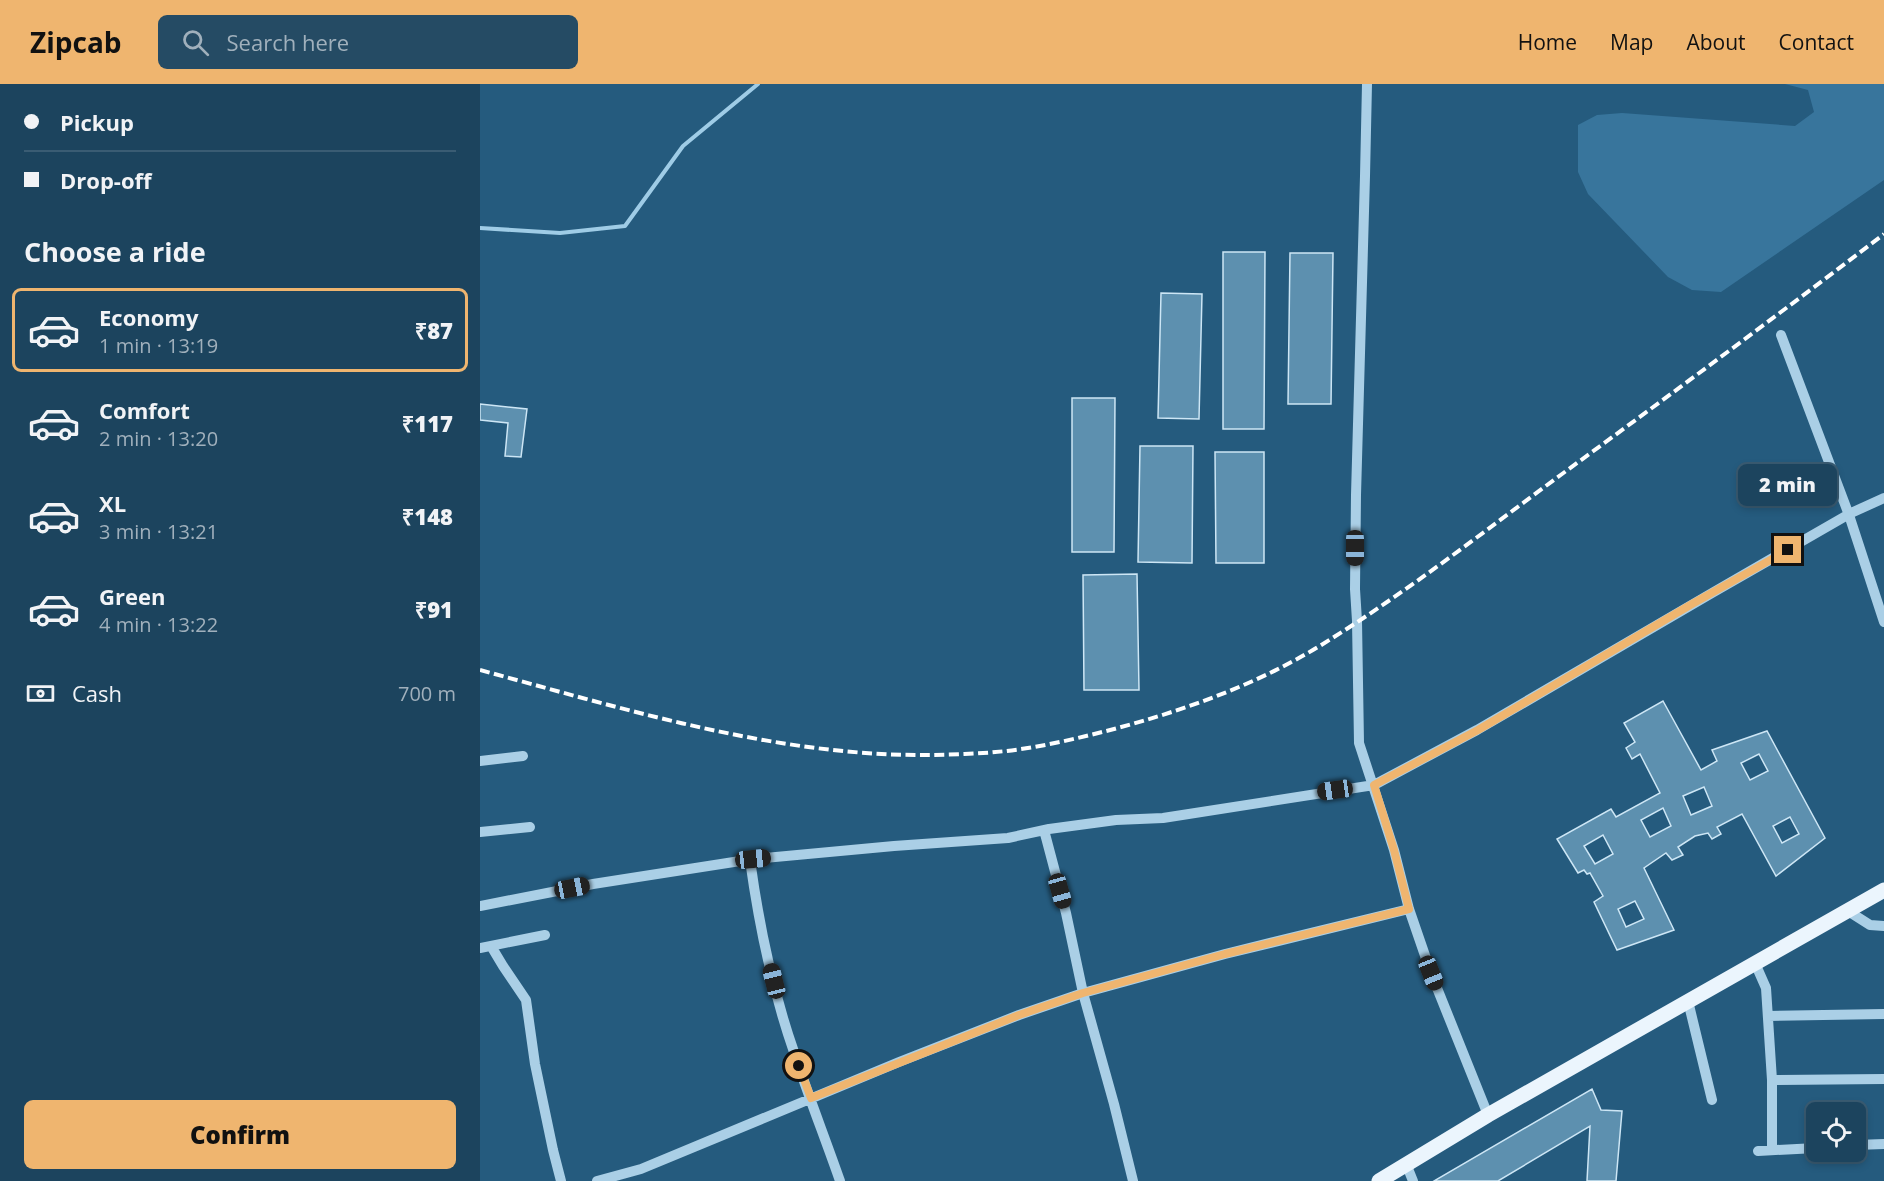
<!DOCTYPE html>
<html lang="en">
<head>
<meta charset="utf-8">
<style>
  body { margin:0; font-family:"Open Sans",sans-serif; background:#254b64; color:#f1f3f6; height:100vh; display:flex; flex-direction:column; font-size:22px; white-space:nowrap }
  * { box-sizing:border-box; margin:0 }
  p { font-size:20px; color:#a0b0bc }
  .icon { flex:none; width:33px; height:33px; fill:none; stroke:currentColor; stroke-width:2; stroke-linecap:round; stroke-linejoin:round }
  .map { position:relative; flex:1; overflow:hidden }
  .drawer { display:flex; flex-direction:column; background:#1c445e; width:480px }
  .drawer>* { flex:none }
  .top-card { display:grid; align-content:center; height:132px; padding:0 24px; background:#1c445e }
  .tools { position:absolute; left:1326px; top:1018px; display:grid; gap:12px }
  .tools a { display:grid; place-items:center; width:60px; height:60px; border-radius:9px; background:#1c445e; box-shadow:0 3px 9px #0003,0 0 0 2px #3a5c73; font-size:30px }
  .end { position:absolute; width:27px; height:27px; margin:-14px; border:8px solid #efb56f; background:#111; box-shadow:0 0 0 3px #111 }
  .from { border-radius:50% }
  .bubble { position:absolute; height:42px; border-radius:9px; background:#1c445e; box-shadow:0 3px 9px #0003,0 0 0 2px #3a5c73; font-size:20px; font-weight:800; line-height:42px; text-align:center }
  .car { position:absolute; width:18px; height:36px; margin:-18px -9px; border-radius:8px; box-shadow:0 0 4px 2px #0007; background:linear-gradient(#222 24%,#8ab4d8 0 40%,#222 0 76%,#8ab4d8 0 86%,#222 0) }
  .top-card b { display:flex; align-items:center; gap:21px; height:57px; font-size:22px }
  .top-card b+b { border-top:2px solid #3a5c73 }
  .top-card i { width:15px; height:15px; background:#f1f3f6 }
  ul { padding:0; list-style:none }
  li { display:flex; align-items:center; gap:18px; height:84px; margin:0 12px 9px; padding:0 12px; border:3px solid transparent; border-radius:9px }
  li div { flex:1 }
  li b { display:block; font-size:22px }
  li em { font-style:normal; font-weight:800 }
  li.selected { border-color:#efb56f }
  li>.icon { width:54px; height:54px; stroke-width:1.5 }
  h2 { padding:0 24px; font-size:27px; line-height:72px }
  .pay { display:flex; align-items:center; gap:15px; height:66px; padding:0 24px; font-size:22px }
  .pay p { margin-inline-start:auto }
  .button { display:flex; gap:12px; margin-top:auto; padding:12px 24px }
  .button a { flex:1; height:69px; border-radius:9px; background:#efb56f; color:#111; font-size:24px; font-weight:800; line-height:69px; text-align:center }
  header { display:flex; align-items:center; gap:36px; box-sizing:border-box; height:84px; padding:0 30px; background:#efb56f; color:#111 }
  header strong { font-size:28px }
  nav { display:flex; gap:33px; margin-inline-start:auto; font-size:21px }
  .search { width:420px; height:54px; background:#254b64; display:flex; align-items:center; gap:15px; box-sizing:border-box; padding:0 21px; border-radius:9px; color:#a0b0bc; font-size:22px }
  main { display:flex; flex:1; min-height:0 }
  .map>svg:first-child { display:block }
</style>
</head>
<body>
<header>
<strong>Zipcab</strong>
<div class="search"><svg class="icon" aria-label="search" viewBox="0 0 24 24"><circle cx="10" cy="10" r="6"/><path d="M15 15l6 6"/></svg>Search here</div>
<nav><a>Home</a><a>Map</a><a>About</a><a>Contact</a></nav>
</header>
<main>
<section class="drawer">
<div class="top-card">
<b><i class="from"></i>Pickup</b>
<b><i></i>Drop-off</b>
</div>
<h2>Choose a ride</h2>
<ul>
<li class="selected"><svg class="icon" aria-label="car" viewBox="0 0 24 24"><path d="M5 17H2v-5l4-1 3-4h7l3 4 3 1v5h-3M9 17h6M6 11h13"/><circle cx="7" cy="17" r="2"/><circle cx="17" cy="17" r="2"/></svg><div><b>Economy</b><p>1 min · 13:19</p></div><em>₹87</em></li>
<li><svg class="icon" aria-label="car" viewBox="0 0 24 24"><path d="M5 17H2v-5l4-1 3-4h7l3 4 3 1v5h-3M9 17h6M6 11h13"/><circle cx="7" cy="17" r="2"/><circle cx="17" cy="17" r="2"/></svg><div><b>Comfort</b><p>2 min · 13:20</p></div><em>₹117</em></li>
<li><svg class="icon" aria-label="car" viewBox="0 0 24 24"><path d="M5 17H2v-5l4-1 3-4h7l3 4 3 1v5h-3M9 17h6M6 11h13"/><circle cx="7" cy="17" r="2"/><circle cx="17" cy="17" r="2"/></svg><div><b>XL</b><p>3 min · 13:21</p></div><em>₹148</em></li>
<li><svg class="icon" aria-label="car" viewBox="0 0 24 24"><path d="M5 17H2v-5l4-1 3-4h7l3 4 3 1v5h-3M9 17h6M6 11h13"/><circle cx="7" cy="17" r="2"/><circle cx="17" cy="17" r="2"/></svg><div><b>Green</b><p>4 min · 13:22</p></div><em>₹91</em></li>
</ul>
<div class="pay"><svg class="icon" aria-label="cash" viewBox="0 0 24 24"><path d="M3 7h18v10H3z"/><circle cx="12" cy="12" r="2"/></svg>Cash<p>700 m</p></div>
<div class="button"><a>Confirm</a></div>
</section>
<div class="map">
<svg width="1404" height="1097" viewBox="0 0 1404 1097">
  <rect width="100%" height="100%" fill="#255b7e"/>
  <!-- green -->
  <path fill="#38759c" d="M1305 0H1404V96L1241 208 1212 206 1188 193 1108 110 1098 88V41L1117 31 1142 29 1315 42 1334 28 1328 6Z"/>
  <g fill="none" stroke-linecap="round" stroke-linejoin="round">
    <!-- stream -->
    <path stroke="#9fcce6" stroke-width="4" d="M0 144 80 149 145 142 203 62 278 0"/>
  </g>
  <!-- building -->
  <path fill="#5d90af" stroke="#cde6f5" stroke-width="1.5" fill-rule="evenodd" d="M743 168H785L784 345H743Z
    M810 169H853L851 320H808Z
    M681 209 722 210 719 335 678 334Z
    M592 314H635L634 468H592Z
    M0 320 47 325 41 373 25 372 28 339 0 336Z
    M660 362H713L712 479 658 478Z
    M735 368H784V479H736Z
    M657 490 659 606H604L603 491Z
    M1183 617 1221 686 1237 677 1232 666 1287 647 1345 754 1296 792 1262 730 1237 743 1241 750 1232 755 1228 749 1215 752 1198 763 1203 771 1192 776 1186 769 1164 784 1194 846 1137 866 1114 818 1123 812 1110 789 1107 790 1104 786 1098 789 1077 755 1131 725 1136 733 1180 709 1160 670 1152 675 1146 664 1155 658 1144 639ZM1279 670 1288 687 1270 696 1261 679ZM1224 703 1232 722 1211 731 1203 712ZM1183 724 1191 742 1170 753 1161 736ZM1310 733 1319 750 1302 759 1293 742ZM1123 751 1133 770 1115 780 1104 762ZM1155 817 1164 835 1146 843 1138 825Z
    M1112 1005 1121 1026 1142 1027 1136 1097H1107L1110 1042 1018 1097H954Z"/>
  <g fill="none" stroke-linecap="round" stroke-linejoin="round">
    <!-- minor -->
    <path stroke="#aacfe6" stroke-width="10" d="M887 0 885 92 876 411 875 505 877 537 879 659 914 766 929 825 951 889 1008 1031
      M1301 251 1369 431 1404 538
      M0 677 43 672
      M564 746 586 829 603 909 634 1020 653 1097
      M0 748 50 743
      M270 776C279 841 292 905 314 968 328 1011 345 1054 360 1097
      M0 822 113 800 273 775 414 762 528 754 569 745 636 736 683 734 894 701 997 646 1232 509 1371 429 1404 414
      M1368 827 1390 841 1404 842
      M11 862 23 882 46 916 55 980 73 1066 81 1097
      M0 864 65 851
      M1275 879 1286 904 1292 996V1066
      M1208 917 1232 1016
      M1288 932 1404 930
      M1292 996 1404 995
      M1376 1061 1404 1060
      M1278 1067 1336 1064
      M927 1082 933 1097
      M117 1097 161 1085 419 978 539 931 603 909 745 870 929 825"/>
    <!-- major -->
    <path stroke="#ebf5fd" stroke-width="15" d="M899 1097 1008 1031 1404 806"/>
    <!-- rail -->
    <path stroke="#fff" stroke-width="4" stroke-dasharray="10 4.5" stroke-linecap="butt" d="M0 586C141 624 292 671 440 671 468 671 498 670 526 667 562 663 599 654 634 645 705 626 775 601 838 563 923 511 1002 449 1082 390 1190 311 1298 231 1404 150"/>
  </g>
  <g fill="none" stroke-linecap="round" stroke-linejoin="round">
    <!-- route -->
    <path stroke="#efb56f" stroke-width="8" d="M319 982 331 1014 539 931 603 909 745 870 929 825 914 766 894 701 998 646 1212 520 1308 466"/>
  </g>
</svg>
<div class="tools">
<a><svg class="icon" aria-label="locate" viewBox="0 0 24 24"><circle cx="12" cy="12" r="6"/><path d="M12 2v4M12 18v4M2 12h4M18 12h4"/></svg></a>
</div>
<i class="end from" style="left:319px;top:982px"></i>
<i class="end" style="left:1308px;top:466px"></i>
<div class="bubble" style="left:1258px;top:380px;width:99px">2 min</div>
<i class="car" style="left:875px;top:464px;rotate:180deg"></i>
<i class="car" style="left:855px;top:706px;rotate:262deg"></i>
<i class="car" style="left:273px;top:775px;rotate:84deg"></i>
<i class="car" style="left:92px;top:804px;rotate:79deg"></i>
<i class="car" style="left:580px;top:807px;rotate:164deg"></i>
<i class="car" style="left:951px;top:889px;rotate:158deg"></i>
<i class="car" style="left:294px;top:897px;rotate:346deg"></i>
</div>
</main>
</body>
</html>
